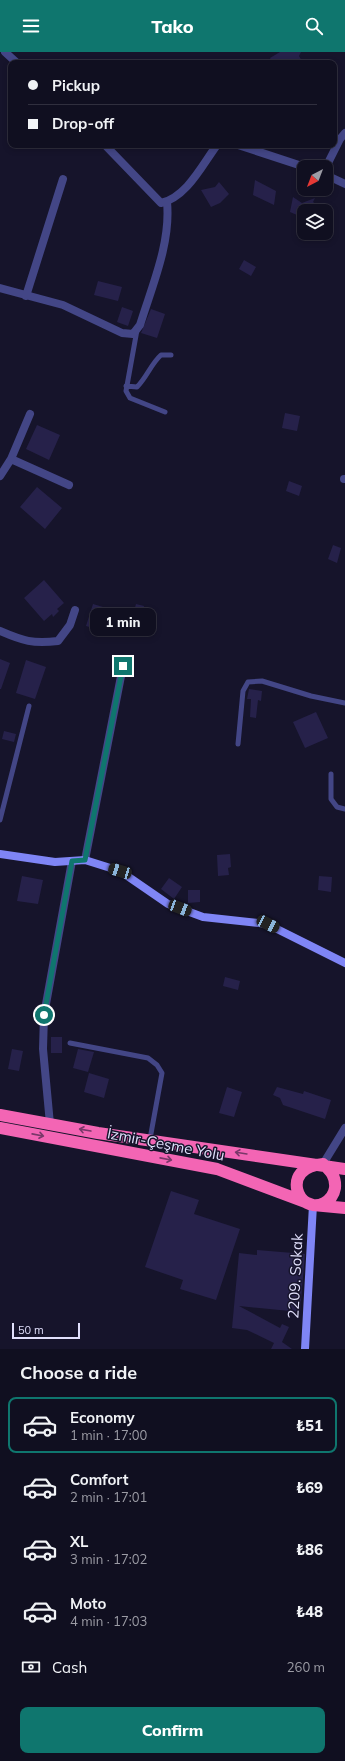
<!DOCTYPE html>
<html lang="en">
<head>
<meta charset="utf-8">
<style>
  body { margin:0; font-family:Mulish,sans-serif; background:#1e1d2d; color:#f1f3f6; height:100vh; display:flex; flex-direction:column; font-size:15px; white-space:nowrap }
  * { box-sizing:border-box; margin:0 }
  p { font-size:13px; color:#9c9ca5 }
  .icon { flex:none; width:22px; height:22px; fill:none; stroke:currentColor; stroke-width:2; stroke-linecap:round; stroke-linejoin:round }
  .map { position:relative; height:1297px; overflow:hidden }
  .side { display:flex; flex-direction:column; background:#100f20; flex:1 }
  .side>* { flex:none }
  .hud { position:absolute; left:8px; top:8px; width:329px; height:88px; border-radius:8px; box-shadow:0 2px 6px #0003,0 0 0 1px #302f3e; display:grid; align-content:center; height:88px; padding:0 20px; background:#100f20 }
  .needle { width:26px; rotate:222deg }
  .fabs { position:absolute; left:297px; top:108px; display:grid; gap:8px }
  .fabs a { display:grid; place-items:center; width:36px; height:36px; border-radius:8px; background:#100f20; box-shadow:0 2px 6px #0003,0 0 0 1px #302f3e; font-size:20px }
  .scale { position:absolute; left:12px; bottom:10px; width:68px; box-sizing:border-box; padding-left:4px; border:2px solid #e1e0fc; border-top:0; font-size:11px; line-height:14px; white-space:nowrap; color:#e1e0fc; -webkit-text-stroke:3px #16142b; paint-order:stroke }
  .end { position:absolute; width:18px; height:18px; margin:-9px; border:5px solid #0f766e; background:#fff; box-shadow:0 0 0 2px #fff }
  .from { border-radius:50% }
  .bubble { position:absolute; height:28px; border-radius:8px; background:#100f20; box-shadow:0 2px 6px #0003,0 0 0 1px #302f3e; font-size:13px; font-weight:800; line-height:28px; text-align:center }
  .car { position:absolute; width:12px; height:24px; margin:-12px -6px; border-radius:5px; box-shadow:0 0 3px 1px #0007; background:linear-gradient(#222 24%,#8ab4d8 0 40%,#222 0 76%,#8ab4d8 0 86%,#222 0) }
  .hud b { display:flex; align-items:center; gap:14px; height:38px; font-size:15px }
  .hud b+b { border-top:1px solid #302f3e }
  .hud i { width:10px; height:10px; background:#f1f3f6 }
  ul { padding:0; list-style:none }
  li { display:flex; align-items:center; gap:12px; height:56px; margin:0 8px 6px; padding:0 12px; border:2px solid transparent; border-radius:8px }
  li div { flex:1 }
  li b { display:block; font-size:15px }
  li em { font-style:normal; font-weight:800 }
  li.current { border-color:#0f766e }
  li>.icon { width:36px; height:36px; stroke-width:1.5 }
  h2 { padding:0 20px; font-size:18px; line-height:48px }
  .pay { display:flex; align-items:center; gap:10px; height:44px; padding:0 20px; font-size:15px }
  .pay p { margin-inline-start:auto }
  .button { display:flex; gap:8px; margin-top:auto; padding:8px 20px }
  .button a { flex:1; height:46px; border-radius:8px; background:#0f766e; color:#fff; font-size:16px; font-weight:800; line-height:46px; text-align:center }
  header { display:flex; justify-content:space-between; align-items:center; height:52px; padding:0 20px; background:#0f766e; color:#fff; font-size:18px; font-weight:800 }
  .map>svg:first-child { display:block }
</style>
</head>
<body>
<header><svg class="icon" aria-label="menu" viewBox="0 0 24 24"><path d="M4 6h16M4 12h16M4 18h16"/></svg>Tako<svg class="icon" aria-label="search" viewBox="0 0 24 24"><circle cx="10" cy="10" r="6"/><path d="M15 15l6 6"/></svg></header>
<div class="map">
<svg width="345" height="1297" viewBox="0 0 345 1297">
  <rect width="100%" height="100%" fill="#16142b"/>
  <!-- building -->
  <path fill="#26214a" d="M280 0H301L299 4 303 11H273L270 6Z
    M255 128 276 139 274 153 253 143Z
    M219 130 229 142 220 151 211 155 201 138 215 135Z
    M293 145 302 151 315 146 313 150 326 159H304V166L290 160Z
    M244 208 256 215 251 224 239 217Z
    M98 229 122 235 118 249 94 243Z
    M122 255 133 259 128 274 117 270Z
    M151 257 165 262 157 286 141 281Z
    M285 361 300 364 297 379 282 376Z
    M37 373 60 383 49 408 26 397Z
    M289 429 302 434 299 444 286 439Z
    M37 435 62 456 45 477 20 455Z
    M333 493 341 496 337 511 328 507Z
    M44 528 64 551 57 557 59 559 53 565 52 562 44 569 24 546Z
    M93 552 123 561 117 583 86 574Z
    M136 552 144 554 141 566 133 563Z
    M0 607 10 611 1 637H0Z
    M26 608 46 615 35 647 16 641Z
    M249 637 262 639 261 649 258 648 256 666 250 665 251 647H247Z
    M316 660 328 686 305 696 293 670Z
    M4 679 16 682 14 690 2 687Z
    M230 802 231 815 228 816 229 823 218 824 217 803Z
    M22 824 43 828 38 852 17 849Z
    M319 824 332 825 331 840 318 838Z
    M169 826 182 835 174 847 161 837Z
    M188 838H200V850L188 851Z
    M225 925 240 929 238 938 223 934Z
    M51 985H62V1001H51Z
    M12 997 23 999 19 1019 8 1017Z
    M78 997 94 1000 88 1020 73 1016Z
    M89 1021 109 1027 104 1046 84 1040Z
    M227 1035 242 1040 234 1065 219 1061Z
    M277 1035 303 1042 304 1039 331 1048 325 1067 283 1053 280 1046 273 1043Z
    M171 1139 199 1148 194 1162 240 1177 216 1248 180 1237 183 1228 145 1215Z
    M257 1198 305 1202 300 1260 239 1254 280 1276 282 1272 289 1275 282 1290 292 1297H271L274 1291 247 1278 232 1276 239 1201 257 1203Z"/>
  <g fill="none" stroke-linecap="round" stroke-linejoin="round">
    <!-- lane -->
    <path stroke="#434686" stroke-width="5" d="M137 278 126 339 130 346 165 360
      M126 334 137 335C147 325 151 312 161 303H171
      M238 692 243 639 248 630 262 629 311 644 345 651
      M331 722V747L337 755 345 757
      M0 768 29 654
      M70 991 148 1006 157 1013 162 1021 150 1087"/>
    <!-- street -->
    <path stroke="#434686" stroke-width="8" d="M5 0 17 11
      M105 93 161 151C187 145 202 113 217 93
      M238 93 305 115
      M326 115 340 87 345 81
      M326 123 345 132
      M0 236 63 253 122 281 133 282 140 273C152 234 171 191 167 150
      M26 244 63 127
      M11 407 69 433
      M0 424 11 407 30 362
      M344 427H345
      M0 579C23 589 33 592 58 589L70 573 75 558
      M85 808 123 614
      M50 1072 43 997 44 963 72 809
      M323 1112 345 1076"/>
    <!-- secondary -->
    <path stroke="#7f85f5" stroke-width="8" d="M0 802 55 810 85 808 120 819 168 852 203 865 267 872 345 911
      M305 1297 313 1153"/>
    <!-- highway -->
    <path stroke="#f365b4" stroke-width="12" d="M0 1063 98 1081 345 1117
      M0 1076 217 1117 313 1153 345 1156
      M323 1112C331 1119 336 1125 335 1136 334 1142 330 1148 324 1151 298 1164 279 1115 323 1112Z"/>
  </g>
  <!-- one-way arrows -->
  <defs><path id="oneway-shaft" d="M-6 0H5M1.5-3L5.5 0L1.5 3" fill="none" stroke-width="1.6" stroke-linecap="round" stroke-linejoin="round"/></defs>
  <g stroke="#793869">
    <use href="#oneway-shaft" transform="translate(85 1078) rotate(-170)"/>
    <use href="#oneway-shaft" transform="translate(38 1083) rotate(11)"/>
    <use href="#oneway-shaft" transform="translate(241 1101) rotate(-171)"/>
    <use href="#oneway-shaft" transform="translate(166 1107) rotate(11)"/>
  </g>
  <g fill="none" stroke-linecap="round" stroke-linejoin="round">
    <!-- route -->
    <path stroke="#0f766e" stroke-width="5" d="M44 963 72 809 85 808 123 614"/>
  </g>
  <g text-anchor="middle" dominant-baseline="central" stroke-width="3" stroke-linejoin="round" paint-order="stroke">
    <!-- street labels -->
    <g font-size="15" fill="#e1e0fc" stroke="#16142b">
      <text transform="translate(166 1092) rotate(11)">İzmir-Çeşme Yolu</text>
      <text transform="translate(295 1224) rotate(-87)">2209. Sokak</text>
    </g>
  </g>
</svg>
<div class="fabs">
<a><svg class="needle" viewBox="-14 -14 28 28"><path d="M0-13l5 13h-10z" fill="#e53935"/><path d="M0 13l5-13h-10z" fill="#9c9ca5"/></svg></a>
<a><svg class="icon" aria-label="layers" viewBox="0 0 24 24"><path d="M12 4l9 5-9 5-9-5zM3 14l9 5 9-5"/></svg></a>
</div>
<div class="scale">50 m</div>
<i class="end from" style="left:44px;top:963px"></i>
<i class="end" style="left:123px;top:614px"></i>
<div class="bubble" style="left:90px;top:556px;width:66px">1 min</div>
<i class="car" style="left:120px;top:819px;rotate:287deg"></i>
<i class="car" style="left:180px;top:856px;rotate:111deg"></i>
<i class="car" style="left:268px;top:872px;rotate:117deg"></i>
<div class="hud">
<b><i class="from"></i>Pickup</b>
<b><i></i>Drop-off</b>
</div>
</div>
<section class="side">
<h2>Choose a ride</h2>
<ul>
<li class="current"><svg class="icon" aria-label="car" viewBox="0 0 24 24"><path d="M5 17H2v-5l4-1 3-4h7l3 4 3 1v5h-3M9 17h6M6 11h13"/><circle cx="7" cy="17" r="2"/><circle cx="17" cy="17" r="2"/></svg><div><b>Economy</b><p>1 min · 17:00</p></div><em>₺51</em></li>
<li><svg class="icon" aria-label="car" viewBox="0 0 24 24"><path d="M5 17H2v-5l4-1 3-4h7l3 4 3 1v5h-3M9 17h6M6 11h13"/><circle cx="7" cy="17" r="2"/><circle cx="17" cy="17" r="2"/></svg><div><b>Comfort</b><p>2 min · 17:01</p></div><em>₺69</em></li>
<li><svg class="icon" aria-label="car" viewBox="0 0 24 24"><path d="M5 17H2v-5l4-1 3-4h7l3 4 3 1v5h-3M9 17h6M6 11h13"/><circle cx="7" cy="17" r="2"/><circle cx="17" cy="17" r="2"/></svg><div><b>XL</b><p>3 min · 17:02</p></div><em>₺86</em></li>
<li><svg class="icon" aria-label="car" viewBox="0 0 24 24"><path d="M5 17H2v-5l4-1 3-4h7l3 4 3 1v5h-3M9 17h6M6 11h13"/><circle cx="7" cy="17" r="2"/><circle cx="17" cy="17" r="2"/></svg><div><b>Moto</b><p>4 min · 17:03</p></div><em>₺48</em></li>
</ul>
<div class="pay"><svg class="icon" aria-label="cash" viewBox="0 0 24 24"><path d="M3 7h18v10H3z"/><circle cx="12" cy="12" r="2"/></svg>Cash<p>260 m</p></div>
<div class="button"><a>Confirm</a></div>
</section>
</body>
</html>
